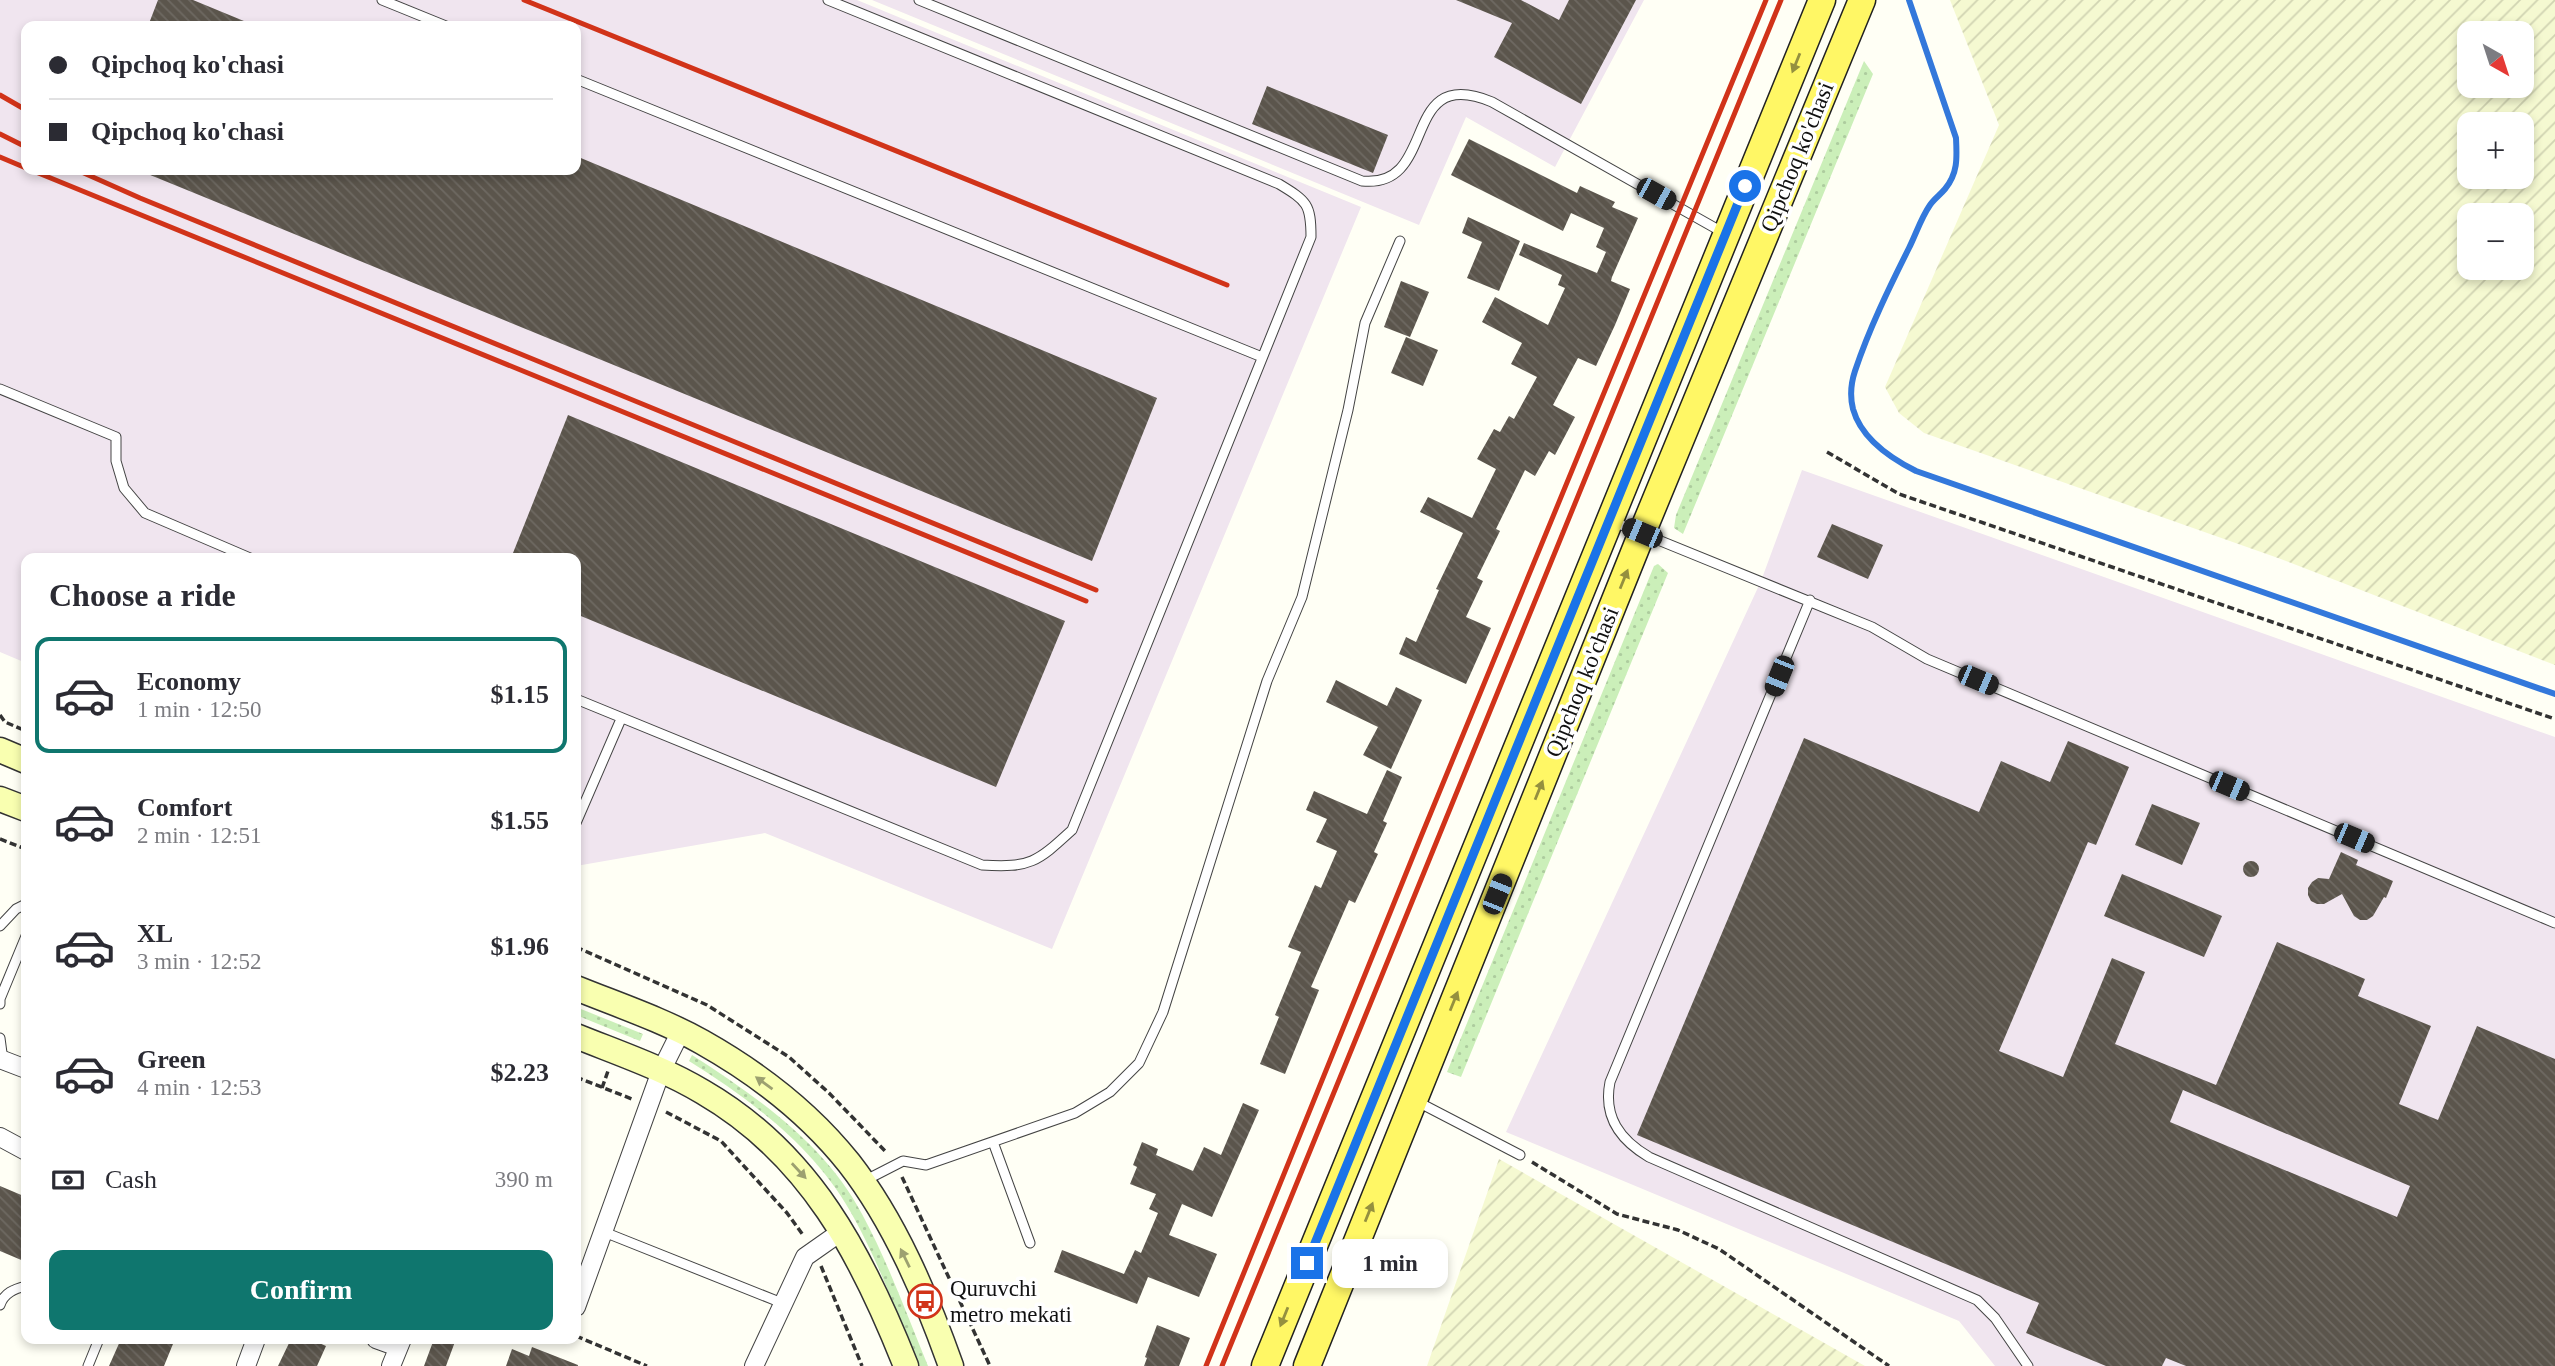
<!DOCTYPE html>
<html lang="en">
<head>
<meta charset="utf-8">
<style>
  body { margin:0; font-family:"Times New Roman",serif; background:#f7f7f7; color:#2b2b33; height:100vh; display:flex; flex-direction:column; font-size:26px; white-space:nowrap }
  * { box-sizing:border-box; margin:0 }
  p { font-size:23px; color:#7c7c81 }
  .icon { flex:none; width:38px; height:38px; fill:none; stroke:currentColor; stroke-width:2; stroke-linecap:round; stroke-linejoin:round }
  .map { position:relative; flex:1; overflow:hidden }
  .sheet { position:absolute; left:21px; top:553px; width:560px; height:791px; display:flex; flex-direction:column; background:#fff; border-radius:14px; box-shadow:0 4px 10px #0003 }
  .sheet>* { flex:none }
  .banner { position:absolute; left:21px; top:21px; width:560px; height:154px; border-radius:14px; box-shadow:0 4px 10px #0003; display:grid; align-content:center; height:154px; padding:0 28px; background:#fff }
  .needle { width:46px; rotate:141deg }
  .buttons { position:absolute; left:2457px; top:21px; display:grid; gap:14px }
  .buttons a { display:grid; place-items:center; width:77px; height:77px; border-radius:14px; background:#fff; box-shadow:0 4px 10px #0003; font-size:35px }
  .end { position:absolute; width:32px; height:32px; margin:-16px; border:9px solid #1a73e8; background:#fff; box-shadow:0 0 0 4px #fff }
  .from { border-radius:50% }
  .bubble { position:absolute; height:49px; border-radius:14px; background:#fff; box-shadow:0 4px 10px #0003; font-size:23px; font-weight:600; line-height:49px; text-align:center }
  .car { position:absolute; width:21px; height:42px; margin:-21px -10px; border-radius:9px; box-shadow:0 0 5px 2px #0007; background:linear-gradient(#222 24%,#8ab4d8 0 40%,#222 0 76%,#8ab4d8 0 86%,#222 0) }
  .banner b { display:flex; align-items:center; gap:24px; height:66px; font-size:26px }
  .banner b+b { border-top:2px solid #e1e1e2 }
  .banner i { width:18px; height:18px; background:#2b2b33 }
  ul { padding:0; list-style:none }
  li { display:flex; align-items:center; gap:21px; height:116px; margin:0 14px 10px; padding:0 14px; border:4px solid transparent; border-radius:14px }
  li div { flex:1 }
  li b { display:block; font-size:26px }
  li em { font-style:normal; font-weight:600 }
  li.active { border-color:#0f766e }
  li>.icon { width:63px; height:63px; stroke-width:1.5 }
  h2 { padding:0 28px; font-size:32px; line-height:84px }
  .pay { display:flex; align-items:center; gap:18px; height:77px; padding:0 28px; font-size:26px }
  .pay p { margin-inline-start:auto }
  .primary-button { display:flex; gap:14px; margin-top:auto; padding:14px 28px }
  .primary-button a { flex:1; height:80px; border-radius:14px; background:#0f766e; color:#fff; font-size:28px; font-weight:600; line-height:80px; text-align:center }
  .map>svg:first-child { display:block }
</style>
</head>
<body>
<div class="map">
<svg width="2555" height="1366" viewBox="0 0 2555 1366">
  <defs>
    <pattern id="farmland-furrows" width="10" height="10" patternUnits="userSpaceOnUse" patternTransform="scale(1.75)"><rect width="10" height="10" fill="#f5f9d1"/><path d="M-1 1l2-2M0 10L10 0M9 11l2-2" fill="none" stroke="#d1d4b2"/></pattern>
    <pattern id="green-dots" width="8" height="8" patternUnits="userSpaceOnUse" patternTransform="scale(1.75)"><rect width="8" height="8" fill="#cbefb9"/><path d="M2 2h.1M6 6h.1" fill="none" stroke="#adcc9e" stroke-width="1.8" stroke-linecap="round"/></pattern>
    <pattern id="building-back-hatch" width="6" height="6" patternUnits="userSpaceOnUse" patternTransform="scale(1.75)"><rect width="6" height="6" fill="#5b554c"/><path d="M-1 5l2 2M0 0l6 6M5-1l2 2" fill="none" stroke="#6e6962"/></pattern>
  </defs>
  <rect width="100%" height="100%" fill="#fffff5"/>
  <!-- industrial -->
  <path fill="#f0e5ef" fill-rule="evenodd" d="M0 0H857L1361 207 1052 949 765 833 576 866V558H26V663L0 652ZM26 26H576V170H26Z
    M872 0H1644L1555 167 1466 117 1419 225Z
    M1802 470 2555 737V1366H1995L1959 1321 1506 1132 1761 581Z"/>
  <!-- farmland -->
  <path fill="url(#farmland-furrows)" fill-rule="evenodd" d="M1950 0H2555V665L2278 558 1924 433 1899 413 1885 387 1999 125ZM2469 33H2522V86H2469ZM2469 124H2522V177H2469ZM2469 215H2522V268H2469Z
    M1499 1159 1865 1366H1427Z"/>
  <!-- green -->
  <path fill="url(#green-dots)" d="M1864 61 1873 74 1683 534 1674 528 1676 515Z
    M1658 564 1668 573 1461 1077 1447 1072 1654 566Z
    M576 1007 643 1034 640 1041 576 1015Z
    M692 1055C757 1097 825 1144 862 1214 888 1262 907 1315 928 1366H919C898 1317 880 1265 854 1218 818 1150 753 1101 689 1061Z"/>
  <g fill="none" stroke-linecap="round" stroke-linejoin="round">
    <!-- stream -->
    <path stroke="#3378db" stroke-width="6" d="M1909 0 1956 138C1957 158 1958 173 1945 189 1940 195 1934 199 1930 205 1921 218 1916 234 1909 248 1889 288 1869 329 1855 371 1851 383 1850 397 1853 409 1861 438 1890 458 1916 471L2555 694"/>
  </g>
  <!-- building -->
  <path fill="url(#building-back-hatch)" fill-rule="evenodd" d="M158 0H193L256 26H148Z
    M1456 0H1521L1559 20 1569 0H1636L1581 104 1494 57 1512 23Z
    M1267 86 1388 135 1373 173 1252 124Z
    M1469 139 1577 193 1580 186 1615 202 1612 207 1638 218 1612 277 1611 281 1630 289 1615 325 1596 366 1578 358 1553 405 1575 417 1555 455 1549 451 1535 476 1525 470 1496 529 1500 531 1477 578 1483 581 1466 617 1491 628 1466 684 1399 654 1406 637 1416 642 1439 590 1436 589 1463 533 1420 512 1428 497 1472 518 1496 469 1477 459 1494 429 1500 432 1509 416 1514 419 1537 377 1511 364 1522 343 1482 322 1495 297 1548 325 1565 288 1558 285 1562 275 1519 255 1524 243 1597 273 1606 252 1596 247 1604 228 1571 213 1563 231 1451 175Z
    M576 156 1157 398 1092 561 138 170H576Z
    M1468 217 1520 241 1499 291 1467 278 1482 242 1462 233Z
    M1401 281 1429 292 1410 337 1384 327Z
    M1406 337 1438 350 1423 386 1391 373Z
    M568 415 1065 621 996 787 576 614V558H511Z
    M1832 524 1883 545 1868 579 1817 557Z
    M1336 680 1387 706 1396 687 1422 700 1391 769 1363 755 1378 727 1326 702Z
    M1804 738 1979 812 2001 761 2050 782 2068 741 2129 767 2096 845 2088 842 1999 1051 2063 1077 2112 958 2145 972 2115 1044 2216 1085 2277 942 2365 979 2358 996 2431 1026 2399 1104 2438 1120 2477 1026 2555 1059V1366H2186L2166 1358 2162 1366H2106L2026 1333 2039 1303 1637 1135ZM2183 1090 2410 1186 2397 1217 2170 1122Z
    M1387 770 1402 777 1383 821 1387 823 1374 852 1378 854 1355 903 1349 900 1311 987 1319 990 1285 1074 1260 1064 1279 1017 1275 1015 1301 952 1288 947 1315 885 1321 888 1337 851 1316 842 1327 819 1306 810 1314 791 1367 814Z
    M2152 804 2200 823 2182 865 2135 845Z
    M2341 852 2358 860 2356 865 2393 881 2386 898 2384 897 2373 916 2367 920H2360L2354 916 2342 894 2324 904H2317L2311 901 2308 895V888L2312 882 2318 878 2329 879Z
    M2243 869a8 8 0 1 1 16 0a8 8 0 1 1-16 0Z
    M2122 874 2222 916 2204 957 2104 916Z
    M1243 1103 1259 1110 1212 1217 1182 1204 1169 1235 1217 1254 1199 1297 1148 1277 1137 1304 1054 1272 1062 1250 1124 1274 1135 1250 1141 1253 1158 1213 1149 1209 1156 1194 1130 1184 1137 1167 1133 1165 1142 1142 1158 1149 1156 1155 1193 1171 1204 1147 1221 1155Z
    M0 1186 26 1197V1262L0 1251Z
    M1157 1325 1190 1338 1179 1366H1144L1147 1358 1145 1357Z
    M121 1339H175L164 1366H109Z
    M291 1339H310L326 1346 317 1366H278Z
    M434 1339H456L446 1366H424Z
    M532 1347 578 1365V1366H506L512 1349 529 1356Z"/>
  <g fill="none" stroke-linecap="round" stroke-linejoin="round">
    <!-- lane casing -->
    <g stroke="#444" stroke-width="11">
      <path id="lane" d="M382 0 446 26
        M919 0 1362 181C1440 189 1398 63 1492 102L1724 233
        M576 79 1262 357
        M0 389 116 437V461L124 488 145 513 250 558
        M1614 522 1872 627 1927 659 2555 923
        M1810 600 1610 1082C1603 1117 1620 1140 1649 1157L1977 1300 1995 1318 2028 1366
        M576 699 982 865C1031 868 1037 862 1072 830L1311 237C1311 204 1307 201 1279 184L828 0
        M576 823 621 719
        M0 926 16 909 26 904
        M0 1004V999L26 936
        M0 1038 2 1053 0 1058
        M1416 1101 1520 1155
        M993 1142 1030 1243
        M864 1181 903 1161 926 1165 1075 1113 1110 1092 1139 1063 1163 1012 1267 681 1302 597 1348 410 1365 323 1400 241
        M604 1232 782 1303
        M0 1305C4 1293 14 1289 26 1286
        M88 1366 99 1339"/>
    </g>
    <!-- street casing -->
    <g stroke="#444" stroke-width="20">
      <path id="street" d="M0 1059 26 1069
        M0 1137 26 1151
        M576 1307 661 1071 681 1031
        M376 1339 398 1347
        M246 1366 256 1339
        M391 1366 402 1339
        M754 1366 805 1257 842 1231"/>
    </g>
    <!-- secondary casing -->
    <g stroke="#333" stroke-width="27">
      <path id="secondary" d="M0 750 26 761
        M0 799 26 809
        M576 988C618 1005 663 1020 702 1042 757 1073 810 1114 849 1163 895 1222 926 1296 951 1366
        M576 1036C618 1053 663 1068 703 1092 810 1154 862 1255 906 1366"/>
    </g>
    <!-- primary casing -->
    <g stroke="#222" stroke-width="29">
      <path id="primary" d="M1265 1366 1822 0
        M1307 1366 1642 533 1862 0"/>
    </g>
    <!-- path -->
    <path stroke="#333" stroke-width="3.5" stroke-dasharray="7 3.5" stroke-linecap="butt" d="M1827 452 1899 494 2555 719
      M0 715 5 722 26 731
      M0 839 26 849
      M576 947 707 1005 789 1057 829 1093 887 1153
      M576 1077 632 1099
      M602 1088 608 1071
      M666 1112 721 1141 787 1213 803 1235
      M1532 1162 1617 1214 1678 1230 1719 1249 1889 1366
      M902 1177 990 1366
      M821 1266 862 1366
      M576 1336 647 1366"/>
    <!-- lane -->
    <use href="#lane" stroke="#fff" stroke-width="9"/>
    <!-- street -->
    <use href="#street" stroke="#fff" stroke-width="18"/>
    <!-- secondary -->
    <use href="#secondary" stroke="#f9ffb0" stroke-width="24"/>
    <!-- primary -->
    <use href="#primary" stroke="#fff765" stroke-width="26"/>
    <!-- rail -->
    <path stroke="#d13319" stroke-width="5" d="M524 0 1227 285
      M0 95 26 110
      M0 134 26 147
      M0 157 26 168
      M31 170 1086 601
      M77 170 140 198 1096 590
      M1206 1366 1420 839 1766 0
      M1222 1366 1781 0"/>
  </g>
  <!-- one-way arrows -->
  <defs><path id="oneway-solid" d="M-6-.8H1V-3.2L6.5 0L1 3.2V.8H-6Z" transform="scale(1.75)"/></defs>
  <g fill="#94903f">
    <use href="#oneway-solid" transform="translate(1796 63) rotate(112)"/>
    <use href="#oneway-solid" transform="translate(1624 579) rotate(-68)"/>
    <use href="#oneway-solid" transform="translate(1539 790) rotate(-68)"/>
    <use href="#oneway-solid" transform="translate(1454 1001) rotate(-68)"/>
    <use href="#oneway-solid" transform="translate(1369 1212) rotate(-68)"/>
    <use href="#oneway-solid" transform="translate(1284 1317) rotate(112)"/>
  </g>
  <g fill="#9ca070">
    <use href="#oneway-solid" transform="translate(764 1083) rotate(-144)"/>
    <use href="#oneway-solid" transform="translate(799 1171) rotate(47)"/>
    <use href="#oneway-solid" transform="translate(905 1258) rotate(-116)"/>
  </g>
  <g fill="none" stroke-linecap="round" stroke-linejoin="round">
    <!-- route -->
    <path stroke="#1a73e8" stroke-width="9" d="M1307 1263 1745 186"/>
  </g>
  <!-- icons -->
  <defs>
    <g id="bus-ring" transform="scale(1.75)"><circle r="9.5" fill="#fff" stroke="#d13319" stroke-width="1.5"/><path d="M-5-6H5V4H4V6H2V4H-2V6H-4V4H-5ZM-3.5-4V0h7V-4ZM-3.5 1.2v1.5H-2V1.2ZM2 1.2v1.5H3.5V1.2Z" fill="#d13319"/></g>
  </defs>
  <g fill-rule="evenodd">
    <use href="#bus-ring" x="925" y="1301"/>
  </g>
  <g text-anchor="middle" dominant-baseline="central" stroke-width="7" stroke-linejoin="round" paint-order="stroke">
    <!-- street labels -->
    <g font-size="23" fill="#111" stroke="#fff">
      <text transform="translate(1797 157) rotate(-68)">Qipchoq ko'chasi</text>
      <text transform="translate(1582 682) rotate(-68)">Qipchoq ko'chasi</text>
    </g>
    <!-- poi labels -->
    <g font-size="23" fill="#111" stroke="#fff" text-anchor="start">
      <text x="950" y="1288">Quruvchi<tspan x="950" dy="26">metro mekati</tspan></text>
    </g>
  </g>
</svg>
<div class="buttons">
<a><svg class="needle" viewBox="-14 -14 28 28"><path d="M0-13l5 13h-10z" fill="#e53935"/><path d="M0 13l5-13h-10z" fill="#7c7c81"/></svg></a>
<a>+</a>
<a>−</a>
</div>
<i class="end from" style="left:1745px;top:186px"></i>
<i class="end" style="left:1307px;top:1263px"></i>
<div class="bubble" style="left:1332px;top:1239px;width:116px">1 min</div>
<i class="car" style="left:1656px;top:194px;rotate:119deg"></i>
<i class="car" style="left:1642px;top:533px;rotate:293deg"></i>
<i class="car" style="left:1779px;top:676px;rotate:202deg"></i>
<i class="car" style="left:1978px;top:680px;rotate:113deg"></i>
<i class="car" style="left:2229px;top:786px;rotate:113deg"></i>
<i class="car" style="left:2354px;top:838px;rotate:113deg"></i>
<i class="car" style="left:1497px;top:894px;rotate:22deg"></i>
<div class="banner">
<b><i class="from"></i>Qipchoq ko'chasi</b>
<b><i></i>Qipchoq ko'chasi</b>
</div>
<section class="sheet">
<h2>Choose a ride</h2>
<ul>
<li class="active"><svg class="icon" aria-label="car" viewBox="0 0 24 24"><path d="M5 17H2v-5l4-1 3-4h7l3 4 3 1v5h-3M9 17h6M6 11h13"/><circle cx="7" cy="17" r="2"/><circle cx="17" cy="17" r="2"/></svg><div><b>Economy</b><p>1 min · 12:50</p></div><em>$1.15</em></li>
<li><svg class="icon" aria-label="car" viewBox="0 0 24 24"><path d="M5 17H2v-5l4-1 3-4h7l3 4 3 1v5h-3M9 17h6M6 11h13"/><circle cx="7" cy="17" r="2"/><circle cx="17" cy="17" r="2"/></svg><div><b>Comfort</b><p>2 min · 12:51</p></div><em>$1.55</em></li>
<li><svg class="icon" aria-label="car" viewBox="0 0 24 24"><path d="M5 17H2v-5l4-1 3-4h7l3 4 3 1v5h-3M9 17h6M6 11h13"/><circle cx="7" cy="17" r="2"/><circle cx="17" cy="17" r="2"/></svg><div><b>XL</b><p>3 min · 12:52</p></div><em>$1.96</em></li>
<li><svg class="icon" aria-label="car" viewBox="0 0 24 24"><path d="M5 17H2v-5l4-1 3-4h7l3 4 3 1v5h-3M9 17h6M6 11h13"/><circle cx="7" cy="17" r="2"/><circle cx="17" cy="17" r="2"/></svg><div><b>Green</b><p>4 min · 12:53</p></div><em>$2.23</em></li>
</ul>
<div class="pay"><svg class="icon" aria-label="cash" viewBox="0 0 24 24"><path d="M3 7h18v10H3z"/><circle cx="12" cy="12" r="2"/></svg>Cash<p>390 m</p></div>
<div class="primary-button"><a>Confirm</a></div>
</section>
</div>
</body>
</html>
